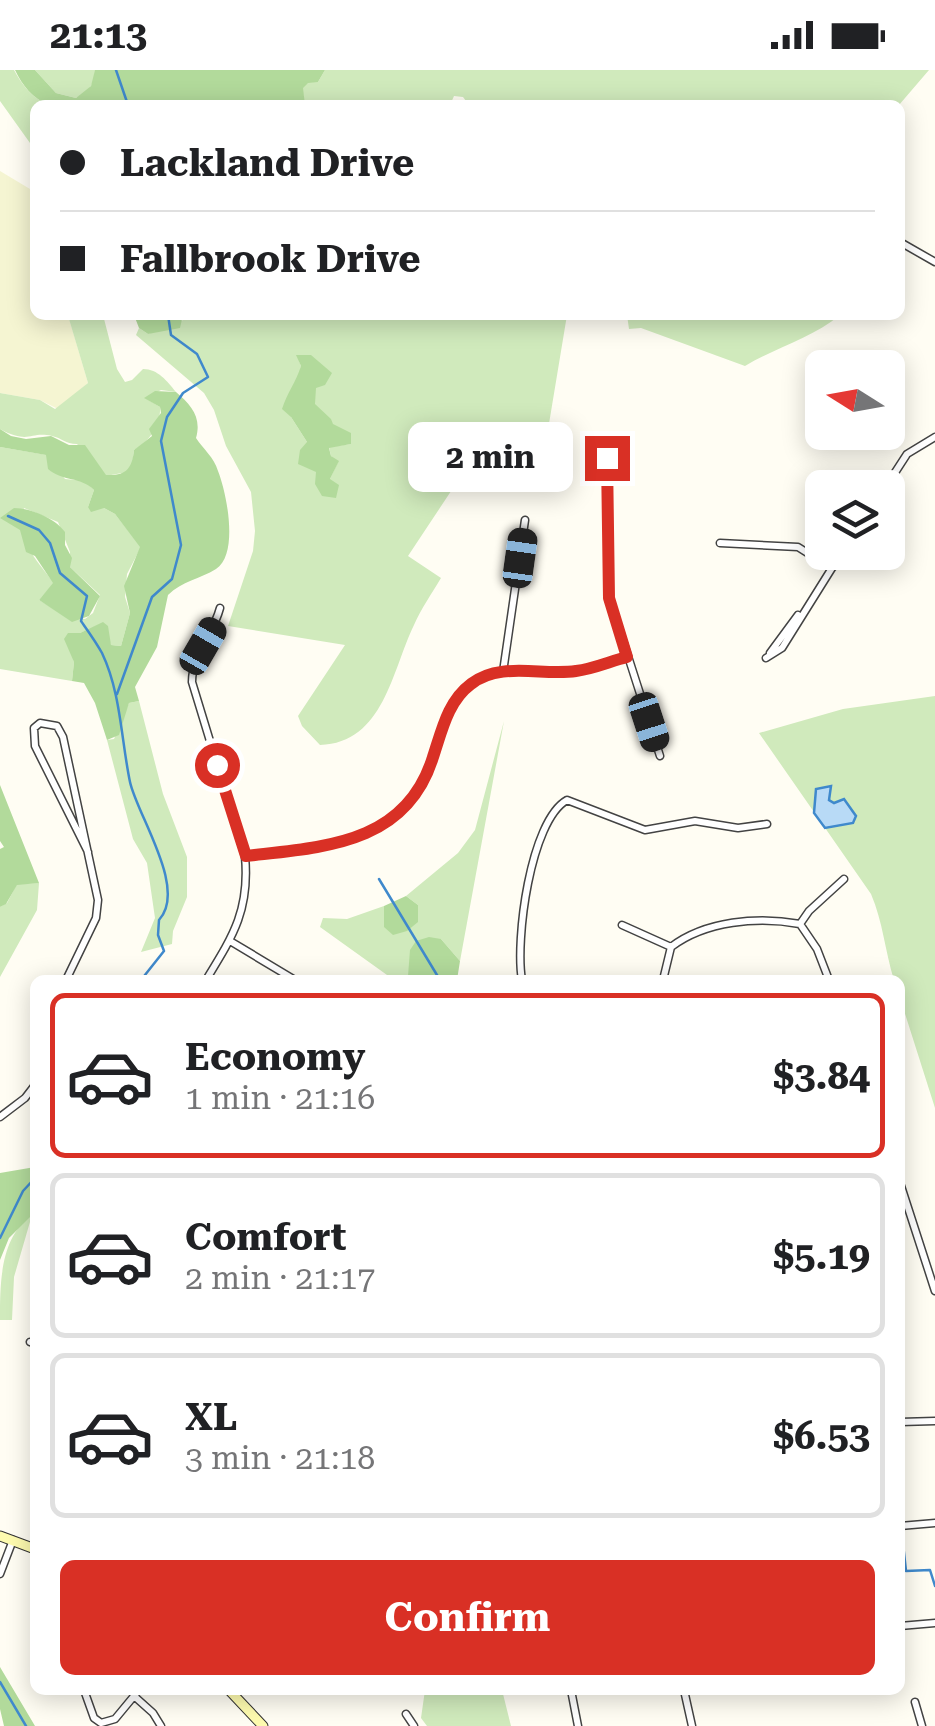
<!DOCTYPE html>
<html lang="en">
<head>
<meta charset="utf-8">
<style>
  body { margin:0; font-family:"Roboto Serif",serif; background:#f2f2f2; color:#202124; height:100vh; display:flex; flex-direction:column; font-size:38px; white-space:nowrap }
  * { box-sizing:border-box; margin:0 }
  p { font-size:32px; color:#757577 }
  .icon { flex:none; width:55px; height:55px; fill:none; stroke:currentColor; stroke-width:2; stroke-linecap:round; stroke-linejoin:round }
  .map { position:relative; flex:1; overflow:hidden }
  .sheet { position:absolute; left:30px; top:905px; width:875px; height:720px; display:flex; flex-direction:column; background:#fff; border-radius:15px; box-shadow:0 5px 25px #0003 }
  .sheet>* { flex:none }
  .guide { position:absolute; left:30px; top:30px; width:875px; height:220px; border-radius:15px; box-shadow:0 5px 25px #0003; display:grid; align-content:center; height:220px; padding:0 30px; background:#fff }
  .needle { width:65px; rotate:281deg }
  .controls { position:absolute; left:805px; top:280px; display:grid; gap:20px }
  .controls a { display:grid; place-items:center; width:100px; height:100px; border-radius:15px; background:#fff; box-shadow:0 5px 25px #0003; font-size:50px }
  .end { position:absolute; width:45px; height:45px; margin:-22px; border:12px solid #d93025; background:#fff; box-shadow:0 0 0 5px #fff }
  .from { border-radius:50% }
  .bubble { position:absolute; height:70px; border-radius:15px; background:#fff; box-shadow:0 5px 25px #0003; font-size:32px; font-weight:700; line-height:70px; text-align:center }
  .car { position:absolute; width:30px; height:60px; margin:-30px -15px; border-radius:12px; box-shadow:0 0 8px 2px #0007; background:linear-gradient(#222 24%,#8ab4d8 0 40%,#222 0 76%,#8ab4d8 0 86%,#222 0) }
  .guide b { display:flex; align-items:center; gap:35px; height:95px; font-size:38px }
  .guide b+b { border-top:2px solid #e0e0e0 }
  .guide i { width:25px; height:25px; background:#202124 }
  ul { padding:18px 0 0; list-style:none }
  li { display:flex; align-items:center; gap:30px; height:165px; margin:0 20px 15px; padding:0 10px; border:5px solid #e0e0e0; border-radius:15px }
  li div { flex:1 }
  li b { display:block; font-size:38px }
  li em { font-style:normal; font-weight:700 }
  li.active { border-color:#d93025 }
  li>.icon { width:90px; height:90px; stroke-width:1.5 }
  .cta { display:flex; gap:20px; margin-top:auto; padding:20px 30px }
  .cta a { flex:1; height:115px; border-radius:15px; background:#d93025; color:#fff; font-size:40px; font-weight:700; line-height:115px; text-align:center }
  .status { display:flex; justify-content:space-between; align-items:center; height:70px; padding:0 50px; background:#fff; direction:ltr }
  .status svg { height:28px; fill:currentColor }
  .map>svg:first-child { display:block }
</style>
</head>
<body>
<div class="status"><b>21:13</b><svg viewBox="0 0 49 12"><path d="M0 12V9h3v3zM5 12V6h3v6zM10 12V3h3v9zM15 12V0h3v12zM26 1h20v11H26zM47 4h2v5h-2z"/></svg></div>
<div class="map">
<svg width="935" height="1656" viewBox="0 0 935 1656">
  <rect width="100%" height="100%" fill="#fffdf3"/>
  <!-- farmland -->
  <path fill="#f5f5d2" d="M0 101 35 122V245H68L88 313 58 339 40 330 0 323Z"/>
  <!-- green -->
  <path fill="#d0eabc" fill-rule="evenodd" d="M0 0H14C22 15 33 29 49 35H35V80L0 31Z
    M35 0H95C95 15 88 22 76 28L56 23Z
    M325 0H929L899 35H469L463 27 454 26 450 35H305L302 18 308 12H318Z
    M84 245H103L117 299 125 312 132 310 143 299C158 299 167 311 176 322L161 320 145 328 160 337C161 354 150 371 134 380L132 396 127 402 106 406 77 374C65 374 62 368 52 366 29 361 30 375 0 359V323L40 330 55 339 88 313 69 249Z
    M183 245H567L541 402 471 391 408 486 441 508C432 523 421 539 414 555 392 600 384 673 320 675L302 656 298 646 345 575 228 556 253 481 255 461 251 422 226 376 214 340 204 323 136 265 139 258 148 264 183 250ZM297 285H311L314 334 351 374 329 377 331 386 338 392 330 409 310 398 307 372 291 347 301 296Z
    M627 245H840C812 268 777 277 745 296L641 258 629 259Z
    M0 377 47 385 65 409 85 411 94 420 88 437 104 438 115 444 141 477 127 504 125 527 130 543 121 576 111 575 103 553 80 563 71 579 74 592 72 611 0 599ZM24 438 58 452 70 482V497L100 525 93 543 85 549 64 545 39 530 54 513C34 487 18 472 24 438Z
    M935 626V1038L900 928V910H894C885 881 883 852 871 824L759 663 843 639Z
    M139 631 163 724 187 787V827L173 861 172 874 141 882 155 848 147 793 133 769 107 670 114 669 129 633Z
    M504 651 460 891 441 869 408 906 412 910H394L320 857 323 848 347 849 384 836V857L418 835 406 826 458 783 475 760Z
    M39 813 37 840 0 907V837L7 833 17 814Z
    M32 1145 14 1207 12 1250H0C0 1213 0 1167 32 1145Z
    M425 1620H502L511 1656H427L421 1648Z"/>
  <!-- forest -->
  <path fill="#b2da9b" d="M15 0H35L56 23 76 28 91 16 95 0H325L318 12 308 13 303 18 305 35H49C33 29 22 15 15 0Z
    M134 245H183L180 258 148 264 139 258Z
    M296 285H311L332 303 325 315 316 318 315 334 331 349 333 354 351 363V374L329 378 331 386 339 391 330 409 339 415 336 428 322 426 315 414 316 402 298 394 300 380 307 372 291 347 282 339C287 323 296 312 301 296Z
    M155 321 176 322C191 335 202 347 196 368 203 379 214 387 218 401 227 424 239 484 216 499 200 509 182 511 168 525L157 577 135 617 139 631 129 633 119 665 107 670 95 633 84 613 72 611 74 592 64 569 68 563H80L103 552 108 556 111 575 121 576 130 543 124 516 140 477 115 444 104 438 91 442 88 437 94 420C80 406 63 412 48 399L46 385 0 377V359L11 366 26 369 51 366 69 375H85L106 405C126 406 132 399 134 380L152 366 149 359 161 343 160 337 144 328Z
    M14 438C30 438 55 448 65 462V475L72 488 70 497 100 526 89 546 72 552 39 530 53 513 35 486 26 482 20 460 0 448Z
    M0 715 39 813 17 815 6 834 0 837V779L4 777 0 771Z
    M406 826 418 835V852L407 861 393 865 384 857V836Z
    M429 867 441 869 460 891 457 910H412L408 906 410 880 416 871Z
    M35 1097V1135L32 1145 9 1168 0 1190V1103Z
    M0 1597 35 1656H4L0 1639Z"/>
  <!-- water -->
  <path fill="#b8daf6" stroke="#3f89cc" stroke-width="2.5" d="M831 716 829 730 834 733 844 729 856 746 853 753 825 758 814 743 816 719Z"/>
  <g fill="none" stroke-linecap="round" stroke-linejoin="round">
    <!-- stream -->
    <path stroke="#3f89cc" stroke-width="2.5" d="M116 0 128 35
      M8 446 39 460 50 473 60 503 87 526 81 551C88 561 96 572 102 583 121 623 121 669 130 712 137 745 188 819 159 850L158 865 164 881 141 910
      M117 624 152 527 172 509 181 475 161 371 167 347 183 323 208 307 197 284 171 265 168 245
      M379 809 440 910
      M0 1168 23 1121 35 1108
      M902 1465 906 1501 930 1500 935 1516
      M0 1612 26 1656"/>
    <!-- street casing -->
    <g stroke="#434343" stroke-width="9">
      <path id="street" d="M900 172 935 192
        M607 389 609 527 660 686
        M885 418 907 384 935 367
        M720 473 798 477 817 489 837 494
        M770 583 798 545
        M766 588 782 578 832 498 848 482
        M503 602 525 450
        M245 786C323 778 406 774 433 687 442 660 448 631 471 614 501 591 542 606 576 601 593 599 611 591 627 587
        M800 854 809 841 844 809
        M800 854 817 879 829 910
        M622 855 671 877 663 910
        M230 871 295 910
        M671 877C705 851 758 846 800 854
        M66 910 96 848 98 830 63 667 57 656 40 653 34 658 35 676 88 782
        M206 910C233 866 250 840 245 786L192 612C192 584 213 565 220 538
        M522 910C515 871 530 751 567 730L645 760 695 751 738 758 767 754
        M0 1047 25 1028 35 1015
        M900 1113 935 1221
        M30 1272 35 1273
        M900 1352 935 1351
        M900 1456 935 1453
        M0 1504 13 1470
        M900 1556 935 1553
        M84 1620 94 1648 101 1653 115 1649 139 1620
        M571 1620 578 1656
        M684 1620 692 1656
        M134 1626 153 1643 161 1656
        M915 1632 922 1656
        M406 1644 414 1656"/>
    </g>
    <!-- secondary casing -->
    <g stroke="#323232" stroke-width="11">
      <path id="secondary" d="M0 1466 35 1479
        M229 1620 263 1656"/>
    </g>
    <!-- street -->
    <use href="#street" stroke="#fff" stroke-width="6"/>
    <!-- secondary -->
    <use href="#secondary" stroke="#fefbaf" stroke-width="9"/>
  </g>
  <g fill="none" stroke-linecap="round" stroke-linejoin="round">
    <!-- route -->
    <path stroke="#d93025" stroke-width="12" d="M217 695 246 786C323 777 406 775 433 687 442 660 448 631 471 614 500 591 542 606 576 601 593 599 611 591 627 587L609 528 607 388"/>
  </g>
</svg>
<div class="controls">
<a><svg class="needle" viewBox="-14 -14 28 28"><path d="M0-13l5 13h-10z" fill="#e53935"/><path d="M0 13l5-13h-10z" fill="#757577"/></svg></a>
<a><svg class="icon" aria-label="layers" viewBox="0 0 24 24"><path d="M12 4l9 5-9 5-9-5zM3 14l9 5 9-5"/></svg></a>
</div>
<i class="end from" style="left:217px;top:695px"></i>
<i class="end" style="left:607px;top:388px"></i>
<div class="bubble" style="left:408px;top:352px;width:165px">2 min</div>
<i class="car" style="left:520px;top:488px;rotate:8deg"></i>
<i class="car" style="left:203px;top:576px;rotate:30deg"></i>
<i class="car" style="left:649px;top:652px;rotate:162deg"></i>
<div class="guide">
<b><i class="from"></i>Lackland Drive</b>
<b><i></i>Fallbrook Drive</b>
</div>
<section class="sheet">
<ul>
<li class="active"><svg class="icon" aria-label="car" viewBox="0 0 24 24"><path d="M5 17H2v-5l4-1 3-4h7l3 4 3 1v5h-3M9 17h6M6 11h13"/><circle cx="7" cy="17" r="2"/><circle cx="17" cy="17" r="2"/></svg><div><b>Economy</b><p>1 min · 21:16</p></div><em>$3.84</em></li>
<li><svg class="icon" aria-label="car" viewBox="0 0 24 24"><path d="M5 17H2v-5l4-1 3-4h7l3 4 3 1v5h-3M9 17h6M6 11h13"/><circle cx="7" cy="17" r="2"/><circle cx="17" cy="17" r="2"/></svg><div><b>Comfort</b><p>2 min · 21:17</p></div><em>$5.19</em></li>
<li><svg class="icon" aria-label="car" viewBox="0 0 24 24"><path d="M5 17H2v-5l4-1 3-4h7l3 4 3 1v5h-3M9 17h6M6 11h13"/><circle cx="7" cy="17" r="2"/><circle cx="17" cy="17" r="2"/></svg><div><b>XL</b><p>3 min · 21:18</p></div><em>$6.53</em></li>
</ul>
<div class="cta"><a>Confirm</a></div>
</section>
</div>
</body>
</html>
